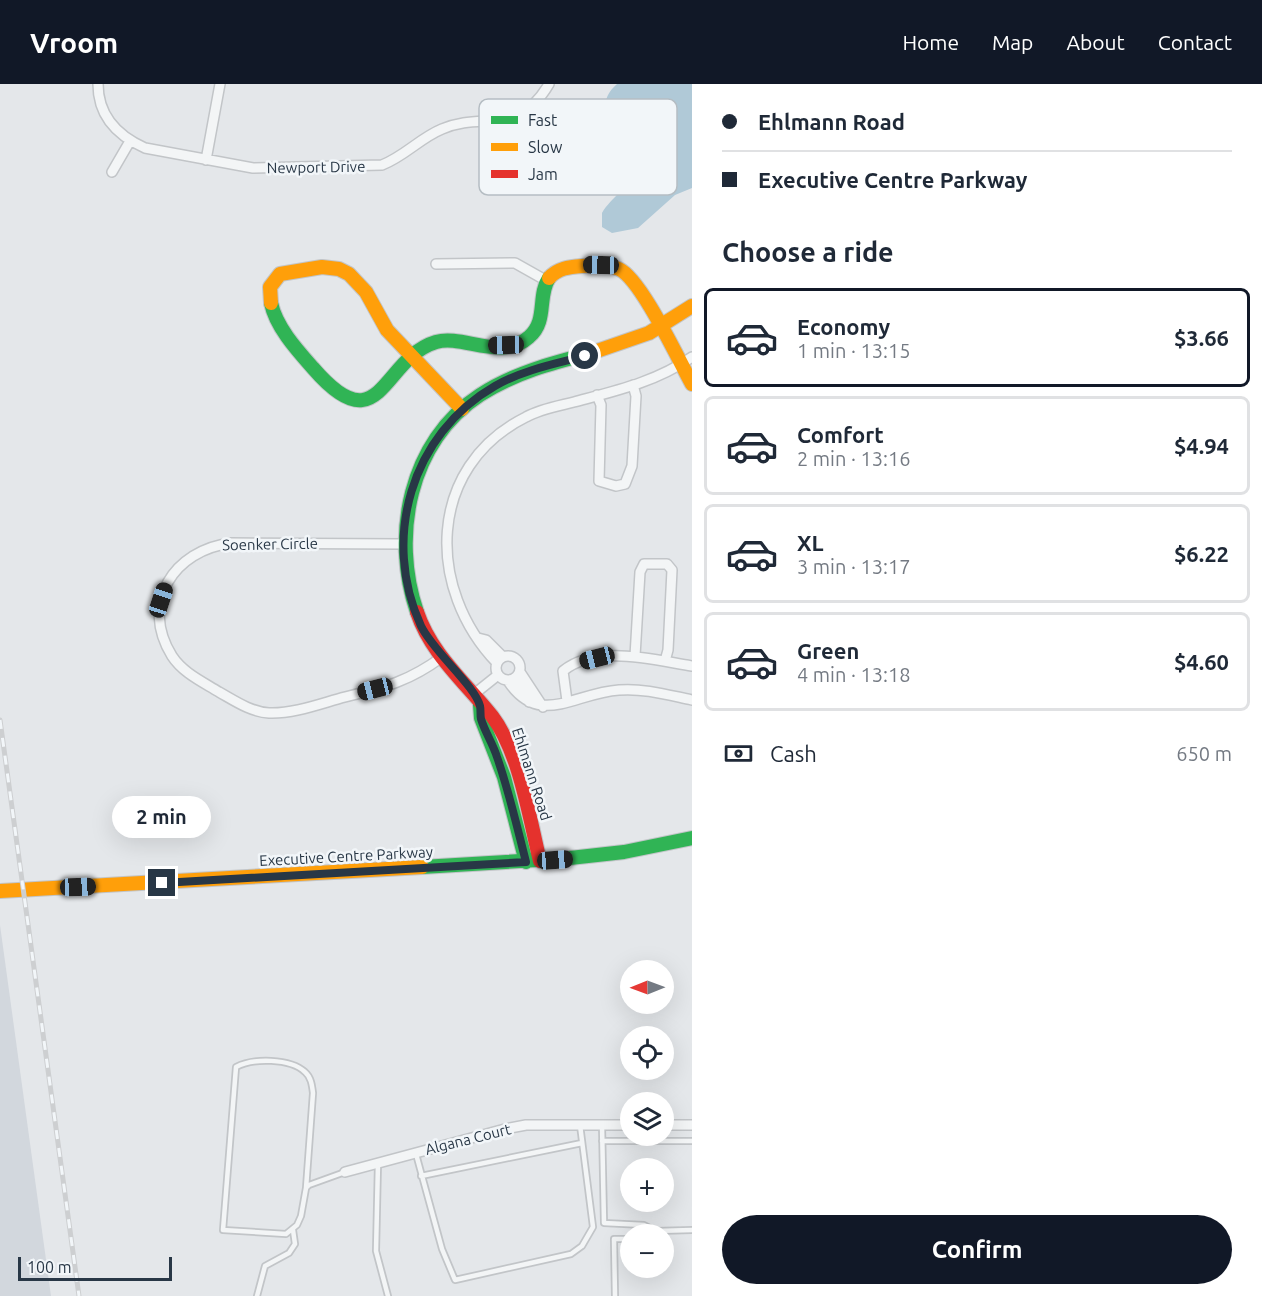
<!DOCTYPE html>
<html lang="en">
<head>
<meta charset="utf-8">
<style>
  body { margin:0; font-family:Ubuntu,sans-serif; background:#f6f6f7; color:#1f2937; height:100vh; display:flex; flex-direction:column; font-size:22px; white-space:nowrap }
  * { box-sizing:border-box; margin:0 }
  p { font-size:20px; color:#747a83 }
  .icon { flex:none; width:33px; height:33px; fill:none; stroke:currentColor; stroke-width:2; stroke-linecap:round; stroke-linejoin:round }
  .map { position:relative; flex:1; overflow:hidden }
  .details { display:flex; flex-direction:column; background:#fff; width:570px }
  .details>* { flex:none }
  .hud { display:grid; align-content:center; height:132px; padding:0 30px; background:#fff }
  .needle { width:39px; rotate:269deg }
  .tools { position:absolute; left:620px; top:876px; display:grid; gap:12px }
  .tools a { display:grid; place-items:center; width:54px; height:54px; border-radius:50%; background:#fff; box-shadow:0 6px 24px #0002; font-size:30px }
  .scale { position:absolute; left:18px; bottom:15px; width:154px; box-sizing:border-box; padding-left:6px; border:3px solid #283746; border-top:0; font-size:16px; line-height:21px; white-space:nowrap; color:#283746; -webkit-text-stroke:4px #f2f6f9; paint-order:stroke }
  .end { position:absolute; width:27px; height:27px; margin:-14px; border:8px solid #283746; background:#fff; box-shadow:0 0 0 3px #fff }
  .from { border-radius:50% }
  .bubble { position:absolute; height:42px; border-radius:21px; background:#fff; box-shadow:0 6px 24px #0002; font-size:20px; font-weight:700; line-height:42px; text-align:center }
  .car { position:absolute; width:18px; height:36px; margin:-18px -9px; border-radius:8px; box-shadow:0 0 4px 2px #0007; background:linear-gradient(#222 24%,#8ab4d8 0 40%,#222 0 76%,#8ab4d8 0 86%,#222 0) }
  .hud b { display:flex; align-items:center; gap:21px; height:57px; font-size:22px }
  .hud b+b { border-top:2px solid #e0e1e3 }
  .hud i { width:15px; height:15px; background:#1f2937 }
  ul { padding:0; list-style:none }
  li { display:flex; align-items:center; gap:18px; height:99px; margin:0 12px 9px; padding:0 18px; border:3px solid #e0e1e3; border-radius:9px }
  li div { flex:1 }
  li b { display:block; font-size:22px }
  li em { font-style:normal; font-weight:700 }
  li.selected { border-color:#111827 }
  li>.icon { width:54px; height:54px; stroke-width:1.5 }
  h2 { padding:0 30px; font-size:27px; line-height:72px }
  .pay { display:flex; align-items:center; gap:15px; height:66px; padding:0 30px; font-size:22px }
  .pay p { margin-inline-start:auto }
  .primary-button { display:flex; gap:12px; margin-top:auto; padding:12px 30px }
  .primary-button a { flex:1; height:69px; border-radius:36px; background:#111827; color:#fff; font-size:24px; font-weight:700; line-height:69px; text-align:center }
  header { display:flex; align-items:center; gap:36px; box-sizing:border-box; height:84px; padding:0 30px; background:#111827; color:#fff }
  header strong { font-size:28px }
  nav { display:flex; gap:33px; margin-inline-start:auto; font-size:21px }
  main { display:flex; flex:1; min-height:0 }
  .map>svg:first-child { display:block }
</style>
</head>
<body>
<header>
<strong>Vroom</strong>
<nav><a>Home</a><a>Map</a><a>About</a><a>Contact</a></nav>
</header>
<main>
<div class="map">
<svg width="692" height="1212" viewBox="0 0 692 1212">
  <rect width="100%" height="100%" fill="#e4e7ea"/>
  <!-- built -->
  <path fill="#d2d7dd" d="M0 841 51 1212H0Z"/>
  <!-- water -->
  <path fill="#b0c9d7" d="M617 0H692V104L675 111 638 144 612 149 602 143V129C611 113 630 104 635 85 643 52 581 32 617 0Z"/>
  <g fill="none" stroke-linecap="round" stroke-linejoin="round">
    <!-- lane casing -->
    <g stroke="#c2c5c8" stroke-width="8">
      <path id="lane" d="M602 1041 604 1139 644 1141 656 1147
        M602 1057H692
        M416 1070 442 1165 455 1196 571 1170 582 1162 593 1143 580 1041
        M378 1079 376 1167 388 1212
        M421 1092 582 1059
        M306 1104 313 1009C312 1001 311 993 305 988 290 974 253 974 236 983L223 1146 286 1150 297 1141 301 1132 306 1104 309 1101 345 1088
        M651 1150 656 1147 692 1146
        M257 1212 265 1182 289 1169 295 1160 293 1146
        M615 1212 614 1155H630"/>
    </g>
    <!-- street casing -->
    <g stroke="#c2c5c8" stroke-width="12">
      <path id="street" d="M98 0C98 32 118 52 145 64L253 84 382 81C405 72 420 54 442 45 484 27 518 53 549 0
        M206 76 220 0
        M112 88 130 57
        M436 180 515 179 547 197
        M597 311 601 321 599 397 616 402 625 400 632 382 636 312 633 301
        M403 460 231 459C174 466 139 519 172 572 183 589 203 598 219 608 235 617 251 628 269 629 294 630 322 619 345 613 385 603 408 598 442 573
        M478 554 486 556 503 573
        M496 584a12 12 0 1 1 24 0a12 12 0 1 1-24 0Z
        M635 572 640 488 644 480H667L672 486 668 566 665 577
        M497 579C426 505 426 383 526 333 540 325 558 322 574 318 615 307 656 298 692 273
        M520 588 543 623
        M515 595 529 618
        M508 597C539 644 574 609 619 606 644 604 668 611 692 616
        M473 611 498 591
        M567 617 563 587C596 560 654 576 692 582
        M663 1041H692
        M345 1088 505 1045 526 1041H630"/>
    </g>
    <!-- fast casing -->
    <g stroke="#c2c5c8" stroke-width="16">
      <path id="fast" d="M271 219C276 243 297 266 313 284 381 363 382 274 436 258 463 250 501 278 529 253 548 237 537 212 549 194
        M417 528C391 452 409 357 480 311 514 289 552 279 591 269
        M480 621 481 634 504 693 526 778
        M422 783 570 774 624 768 692 754"/>
    </g>
    <!-- slow casing -->
    <g stroke="#c2c5c8" stroke-width="16">
      <path id="slow" d="M549 194C558 184 569 183 582 182 594 181 608 180 619 185 641 195 678 275 692 300
        M271 219 270 203 280 190 322 183 339 185 349 190 366 208 387 246 462 325
        M591 269 649 249 692 222
        M0 807 422 783"/>
    </g>
    <!-- jam casing -->
    <g stroke="#c2c5c8" stroke-width="16">
      <path id="jam" d="M417 528C431 570 465 598 492 632 520 669 529 733 540 777"/>
    </g>
    <!-- lane -->
    <use href="#lane" stroke="#f3f5f6" stroke-width="4.5"/>
    <!-- street -->
    <use href="#street" stroke="#f3f5f6" stroke-width="9"/>
    <!-- fast -->
    <use href="#fast" stroke="#30b455" stroke-width="14"/>
    <!-- slow -->
    <use href="#slow" stroke="#ff9f0a" stroke-width="14"/>
    <!-- jam -->
    <use href="#jam" stroke="#e5322d" stroke-width="14"/>
    <!-- rail casing -->
    <g stroke="#cdcfd1" stroke-width="5">
      <path id="rail" d="M0 636 79 1212"/>
    </g>
    <!-- rail -->
    <use href="#rail" stroke="#f2f6f9" stroke-width="3" stroke-dasharray="9" stroke-linecap="butt"/>
  </g>
  <g fill="none" stroke-linecap="round" stroke-linejoin="round">
    <!-- route -->
    <path stroke="#283746" stroke-width="8" d="M162 799 526 778C517 743 509 707 497 673 493 660 485 648 481 635 480 631 481 626 480 622 475 602 433 567 421 542 381 455 411 350 495 302 523 286 554 280 585 272"/>
  </g>
  <g text-anchor="middle" dominant-baseline="central" stroke-width="5" stroke-linejoin="round" paint-order="stroke">
    <!-- street labels -->
    <g font-size="15" fill="#283746" stroke="#f2f6f9">
      <text transform="translate(316 83) rotate(-1)">Newport Drive</text>
      <text transform="translate(270 460) rotate(-1)">Soenker Circle</text>
      <text transform="translate(532 690) rotate(72)">Ehlmann Road</text>
      <text transform="translate(346 772) rotate(-3)">Executive Centre Parkway</text>
      <text transform="translate(468 1055) rotate(-14)">Algana Court</text>
    </g>
  </g>
  <!-- legend -->
  <rect x="479" y="15" width="198" height="96" rx="9" fill="#f2f6f9" stroke="#b5bdc3" stroke-width="1.5"/>
  <rect x="491" y="32" width="27" height="8" fill="#30b455"/>
  <rect x="491" y="59" width="27" height="8" fill="#ff9f0a"/>
  <rect x="491" y="86" width="27" height="8" fill="#e5322d"/>
  <g font-size="16" fill="#283746">
    <text x="528" y="42">Fast</text>
    <text x="528" y="69">Slow</text>
    <text x="528" y="96">Jam</text>
  </g>
</svg>
<div class="tools">
<a><svg class="needle" viewBox="-14 -14 28 28"><path d="M0-13l5 13h-10z" fill="#e53935"/><path d="M0 13l5-13h-10z" fill="#747a83"/></svg></a>
<a><svg class="icon" aria-label="locate" viewBox="0 0 24 24"><circle cx="12" cy="12" r="6"/><path d="M12 2v4M12 18v4M2 12h4M18 12h4"/></svg></a>
<a><svg class="icon" aria-label="layers" viewBox="0 0 24 24"><path d="M12 4l9 5-9 5-9-5zM3 14l9 5 9-5"/></svg></a>
<a>+</a>
<a>−</a>
</div>
<div class="scale">100 m</div>
<i class="end from" style="left:585px;top:272px"></i>
<i class="end" style="left:162px;top:799px"></i>
<div class="bubble" style="left:112px;top:712px;width:99px">2 min</div>
<i class="car" style="left:601px;top:181px;rotate:271deg"></i>
<i class="car" style="left:506px;top:261px;rotate:269deg"></i>
<i class="car" style="left:161px;top:516px;rotate:18deg"></i>
<i class="car" style="left:597px;top:574px;rotate:256deg"></i>
<i class="car" style="left:375px;top:605px;rotate:256deg"></i>
<i class="car" style="left:555px;top:776px;rotate:86deg"></i>
<i class="car" style="left:78px;top:803px;rotate:88deg"></i>
</div>
<section class="details">
<div class="hud">
<b><i class="from"></i>Ehlmann Road</b>
<b><i></i>Executive Centre Parkway</b>
</div>
<h2>Choose a ride</h2>
<ul>
<li class="selected"><svg class="icon" aria-label="car" viewBox="0 0 24 24"><path d="M5 17H2v-5l4-1 3-4h7l3 4 3 1v5h-3M9 17h6M6 11h13"/><circle cx="7" cy="17" r="2"/><circle cx="17" cy="17" r="2"/></svg><div><b>Economy</b><p>1 min · 13:15</p></div><em>$3.66</em></li>
<li><svg class="icon" aria-label="car" viewBox="0 0 24 24"><path d="M5 17H2v-5l4-1 3-4h7l3 4 3 1v5h-3M9 17h6M6 11h13"/><circle cx="7" cy="17" r="2"/><circle cx="17" cy="17" r="2"/></svg><div><b>Comfort</b><p>2 min · 13:16</p></div><em>$4.94</em></li>
<li><svg class="icon" aria-label="car" viewBox="0 0 24 24"><path d="M5 17H2v-5l4-1 3-4h7l3 4 3 1v5h-3M9 17h6M6 11h13"/><circle cx="7" cy="17" r="2"/><circle cx="17" cy="17" r="2"/></svg><div><b>XL</b><p>3 min · 13:17</p></div><em>$6.22</em></li>
<li><svg class="icon" aria-label="car" viewBox="0 0 24 24"><path d="M5 17H2v-5l4-1 3-4h7l3 4 3 1v5h-3M9 17h6M6 11h13"/><circle cx="7" cy="17" r="2"/><circle cx="17" cy="17" r="2"/></svg><div><b>Green</b><p>4 min · 13:18</p></div><em>$4.60</em></li>
</ul>
<div class="pay"><svg class="icon" aria-label="cash" viewBox="0 0 24 24"><path d="M3 7h18v10H3z"/><circle cx="12" cy="12" r="2"/></svg>Cash<p>650 m</p></div>
<div class="primary-button"><a>Confirm</a></div>
</section>
</main>
</body>
</html>
